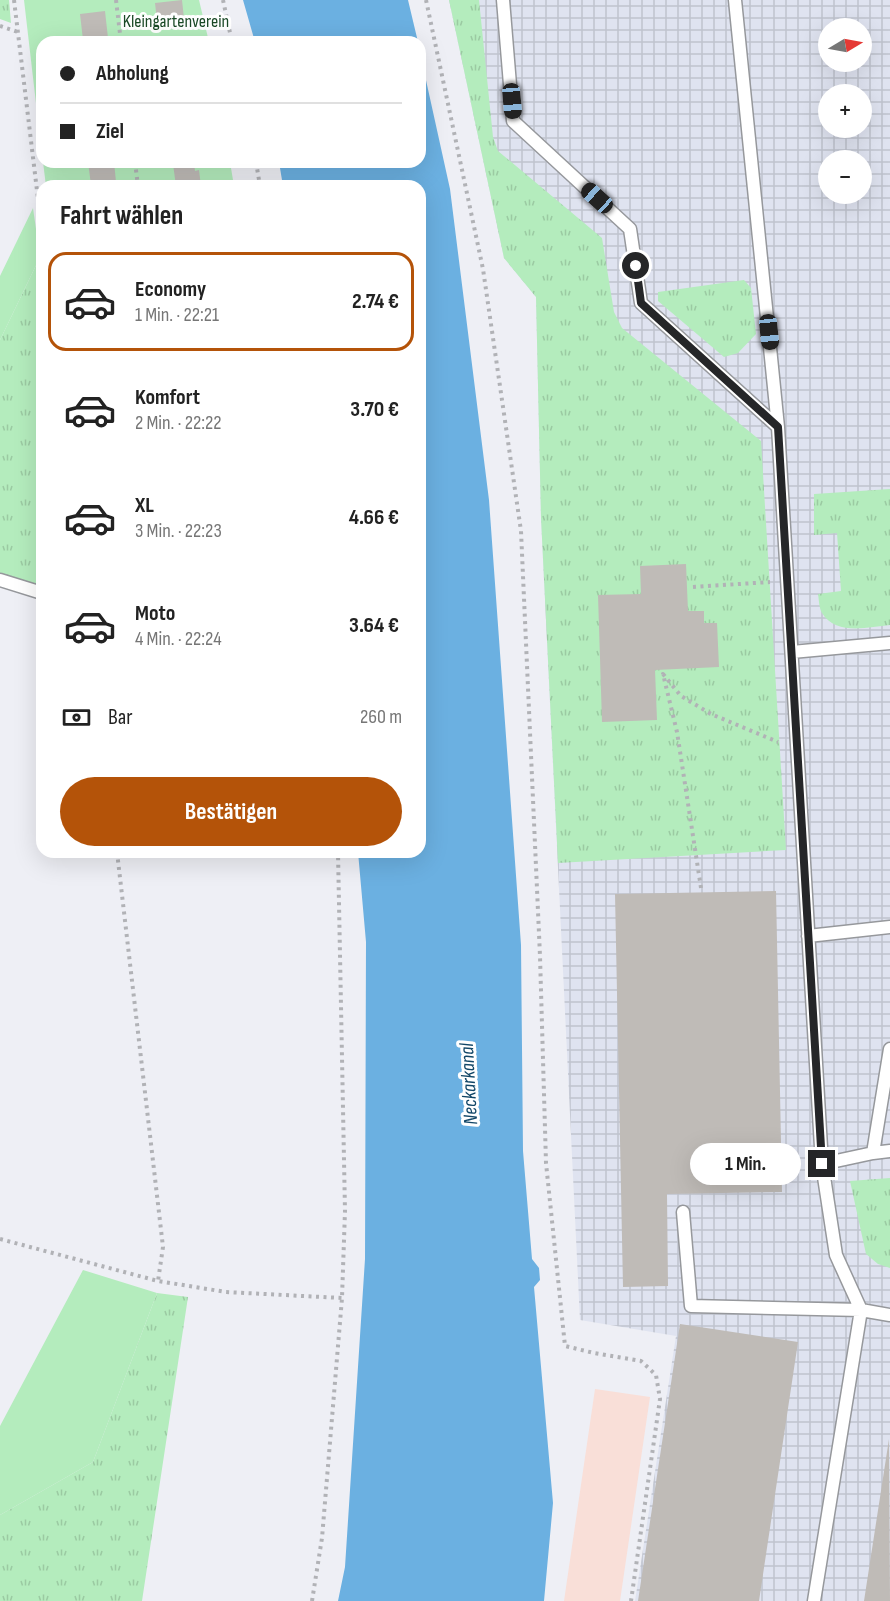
<!DOCTYPE html>
<html lang="de">
<head>
<meta charset="utf-8">
<style>
  body { margin:0; font-family:"Sofia Sans Condensed",sans-serif; background:#f2f2f2; color:#222; height:100vh; display:flex; flex-direction:column; font-size:22px; white-space:nowrap }
  * { box-sizing:border-box; margin:0 }
  p { font-size:20px; color:#767676 }
  .icon { flex:none; width:33px; height:33px; fill:none; stroke:currentColor; stroke-width:2; stroke-linecap:round; stroke-linejoin:round }
  .map { position:relative; flex:1; overflow:hidden }
  .side { position:absolute; left:36px; top:180px; width:390px; height:678px; display:flex; flex-direction:column; background:#fff; border-radius:18px; box-shadow:0 6px 24px #0002 }
  .side>* { flex:none }
  .top-card { position:absolute; left:36px; top:36px; width:390px; height:132px; border-radius:18px; box-shadow:0 6px 24px #0002; display:grid; align-content:center; height:132px; padding:0 24px; background:#fff }
  .needle { width:39px; rotate:80deg }
  .buttons { position:absolute; left:818px; top:18px; display:grid; gap:12px }
  .buttons a { display:grid; place-items:center; width:54px; height:54px; border-radius:50%; background:#fff; box-shadow:0 6px 24px #0002; font-size:30px }
  .end { position:absolute; width:27px; height:27px; margin:-14px; border:8px solid #252628; background:#fff; box-shadow:0 0 0 3px #fff }
  .from { border-radius:50% }
  .bubble { position:absolute; height:42px; border-radius:21px; background:#fff; box-shadow:0 6px 24px #0002; font-size:20px; font-weight:700; line-height:42px; text-align:center }
  .car { position:absolute; width:18px; height:36px; margin:-18px -9px; border-radius:8px; box-shadow:0 0 4px 2px #0007; background:linear-gradient(#222 24%,#8ab4d8 0 40%,#222 0 76%,#8ab4d8 0 86%,#222 0) }
  .top-card b { display:flex; align-items:center; gap:21px; height:57px; font-size:22px }
  .top-card b+b { border-top:2px solid #e0e0e0 }
  .top-card i { width:15px; height:15px; background:#222 }
  ul { padding:0; list-style:none }
  li { display:flex; align-items:center; gap:18px; height:99px; margin:0 12px 9px; padding:0 12px; border:3px solid transparent; border-radius:18px }
  li div { flex:1 }
  li b { display:block; font-size:22px }
  li em { font-style:normal; font-weight:700 }
  li.active { border-color:#b45309 }
  li>.icon { width:54px; height:54px; stroke-width:1.5 }
  h2 { padding:0 24px; font-size:27px; line-height:72px }
  .pay { display:flex; align-items:center; gap:15px; height:66px; padding:0 24px; font-size:22px }
  .pay p { margin-inline-start:auto }
  .cta { display:flex; gap:12px; margin-top:auto; padding:12px 24px }
  .cta a { flex:1; height:69px; border-radius:36px; background:#b45309; color:#fff; font-size:24px; font-weight:700; line-height:69px; text-align:center }
  .map>svg:first-child { display:block }
</style>
</head>
<body>
<div class="map">
<svg width="890" height="1601" viewBox="0 0 890 1601">
  <defs>
    <pattern id="industrial-grid" width="8" height="8" patternUnits="userSpaceOnUse" patternTransform="scale(1.5)"><rect width="8" height="8" fill="#dfe3f0"/><path d="M0 4h8M4 0v8" fill="none" stroke="#bfc3ce"/></pattern>
    <pattern id="grass-tufts" width="24" height="20" patternUnits="userSpaceOnUse" patternTransform="scale(1.5)"><rect width="24" height="20" fill="#b4ecbd"/><path d="M3 7l-1-3M5 7V3M7 7l1-3M15 17l-1-3M17 17v-4M19 17l1-3" fill="none" stroke="#9bcaa2"/></pattern>
  </defs>
  <rect width="100%" height="100%" fill="#eeeff5"/>
  <!-- commercial -->
  <path fill="#f9dfd8" d="M595 1389 650 1397 620 1601H564Z"/>
  <!-- industrial -->
  <path fill="url(#industrial-grid)" fill-rule="evenodd" d="M449 0H890V1601H635L676 1336 580 1320 541 518 536 297 504 258ZM828 28H861V62H828ZM828 94H861V128H828ZM828 160H861V194H828Z"/>
  <!-- grass -->
  <path fill="url(#grass-tufts)" d="M0 0H9L11 23 0 19Z
    M449 0H479L493 137 498 151 602 238 614 312 622 328 761 441 786 850 558 863 541 518 536 297 504 258Z
    M40 257 42 277V587L0 574V340Z
    M744 280 751 288 756 334 738 353 724 357 658 301V292Z
    M890 489V625C868 627 836 636 822 613 819 608 819 600 818 594L841 591 837 533 814 535V494Z
    M890 1178V1268L878 1264 866 1254 850 1181Z
    M157 1293 188 1297 142 1601H0V1515L93 1462Z"/>
  <!-- green -->
  <path fill="#b4ecbd" d="M24 0H199L209 42H42V155Z
    M43 162H230L234 186H46Z
    M33 208 40 257 0 340V276Z
    M83 1270 157 1293 93 1462 0 1515V1426Z"/>
  <!-- water -->
  <path fill="#6bb0e1" d="M243 0H408L418 42H255Z
    M420 53 450 189 489 500 521 945 523 1151 532 1259 539 1268 540 1280 534 1287 553 1503 544 1601H338L345 1567 365 1259 366 942 358 852H420V186H283L279 162H420Z"/>
  <!-- building -->
  <path fill="#bfbbb7" d="M182 0 185 28 158 30 155 3Z
    M105 11 108 38 83 40 80 14Z
    M88 162H114L116 182 91 185Z
    M194 162 195 171 199 170 201 186H176L173 164Z
    M686 564 688 611H704V623H717L719 667 655 670 657 720 602 722 598 595 641 594 640 566Z
    M776 891 782 1192 667 1194 668 1286 623 1287 615 894Z
    M680 1324 798 1342 759 1601H638Z
    M889 1439 890 1601H864Z"/>
  <g fill="none" stroke-linecap="round" stroke-linejoin="round">
    <!-- service casing -->
    <g stroke="#96989c" stroke-width="15">
      <path id="service" d="M503 0 513 121 630 229 641 303 778 427
        M735 0 778 427 822 1164 836 1255 861 1310 814 1601
        M0 580 42 593
        M792 652 890 643
        M808 936 890 927
        M873 1153 890 1151
        M822 1164 873 1153 890 1049
        M683 1212 691 1306 861 1310 890 1315"/>
    </g>
    <!-- path -->
    <path stroke="#b1b2b6" stroke-width="4" stroke-dasharray="3 4.5" stroke-linecap="butt" d="M14 0 42 232
      M116 0 121 42
      M223 0 232 42
      M426 0 483 269 521 531 540 956 546 1163 565 1346 594 1353 641 1361 656 1375 660 1399 631 1601
      M0 26 18 32
      M135 162 138 186
      M256 162 260 186
      M693 587 770 582
      M117 852 163 1247 158 1281
      M701 888 677 732 663 674 681 696 711 714 778 742
      M0 1239 158 1281 226 1292 342 1298
      M312 1601 322 1538 342 1298 345 1211 338 852"/>
    <!-- service -->
    <use href="#service" stroke="#fff" stroke-width="12"/>
  </g>
  <g fill="none" stroke-linecap="round" stroke-linejoin="round">
    <!-- route -->
    <path stroke="#252628" stroke-width="8" d="M636 266 641 303 778 427 822 1164"/>
  </g>
  <g text-anchor="middle" dominant-baseline="central" stroke-width="6" stroke-linejoin="round" paint-order="stroke">
    <!-- park labels -->
    <g font-size="18" fill="#1a4926" stroke="#fff">
      <text x="176" y="21">Kleingartenverein</text>
    </g>
    <!-- water labels -->
    <g font-size="20" font-style="italic" fill="#114667" stroke="#fff">
      <text transform="translate(469 1084) rotate(-93)">Neckarkanal</text>
    </g>
  </g>
</svg>
<div class="buttons">
<a><svg class="needle" viewBox="-14 -14 28 28"><path d="M0-13l5 13h-10z" fill="#e53935"/><path d="M0 13l5-13h-10z" fill="#767676"/></svg></a>
<a>+</a>
<a>−</a>
</div>
<i class="end from" style="left:636px;top:266px"></i>
<i class="end" style="left:822px;top:1164px"></i>
<div class="bubble" style="left:690px;top:1143px;width:111px">1 Min.</div>
<i class="car" style="left:512px;top:101px;rotate:175deg"></i>
<i class="car" style="left:597px;top:198px;rotate:312deg"></i>
<i class="car" style="left:769px;top:332px;rotate:174deg"></i>
<div class="top-card">
<b><i class="from"></i>Abholung</b>
<b><i></i>Ziel</b>
</div>
<section class="side">
<h2>Fahrt wählen</h2>
<ul>
<li class="active"><svg class="icon" aria-label="car" viewBox="0 0 24 24"><path d="M5 17H2v-5l4-1 3-4h7l3 4 3 1v5h-3M9 17h6M6 11h13"/><circle cx="7" cy="17" r="2"/><circle cx="17" cy="17" r="2"/></svg><div><b>Economy</b><p>1 Min. · 22:21</p></div><em>2.74 €</em></li>
<li><svg class="icon" aria-label="car" viewBox="0 0 24 24"><path d="M5 17H2v-5l4-1 3-4h7l3 4 3 1v5h-3M9 17h6M6 11h13"/><circle cx="7" cy="17" r="2"/><circle cx="17" cy="17" r="2"/></svg><div><b>Komfort</b><p>2 Min. · 22:22</p></div><em>3.70 €</em></li>
<li><svg class="icon" aria-label="car" viewBox="0 0 24 24"><path d="M5 17H2v-5l4-1 3-4h7l3 4 3 1v5h-3M9 17h6M6 11h13"/><circle cx="7" cy="17" r="2"/><circle cx="17" cy="17" r="2"/></svg><div><b>XL</b><p>3 Min. · 22:23</p></div><em>4.66 €</em></li>
<li><svg class="icon" aria-label="car" viewBox="0 0 24 24"><path d="M5 17H2v-5l4-1 3-4h7l3 4 3 1v5h-3M9 17h6M6 11h13"/><circle cx="7" cy="17" r="2"/><circle cx="17" cy="17" r="2"/></svg><div><b>Moto</b><p>4 Min. · 22:24</p></div><em>3.64 €</em></li>
</ul>
<div class="pay"><svg class="icon" aria-label="cash" viewBox="0 0 24 24"><path d="M3 7h18v10H3z"/><circle cx="12" cy="12" r="2"/></svg>Bar<p>260 m</p></div>
<div class="cta"><a>Bestätigen</a></div>
</section>
</div>
</body>
</html>
